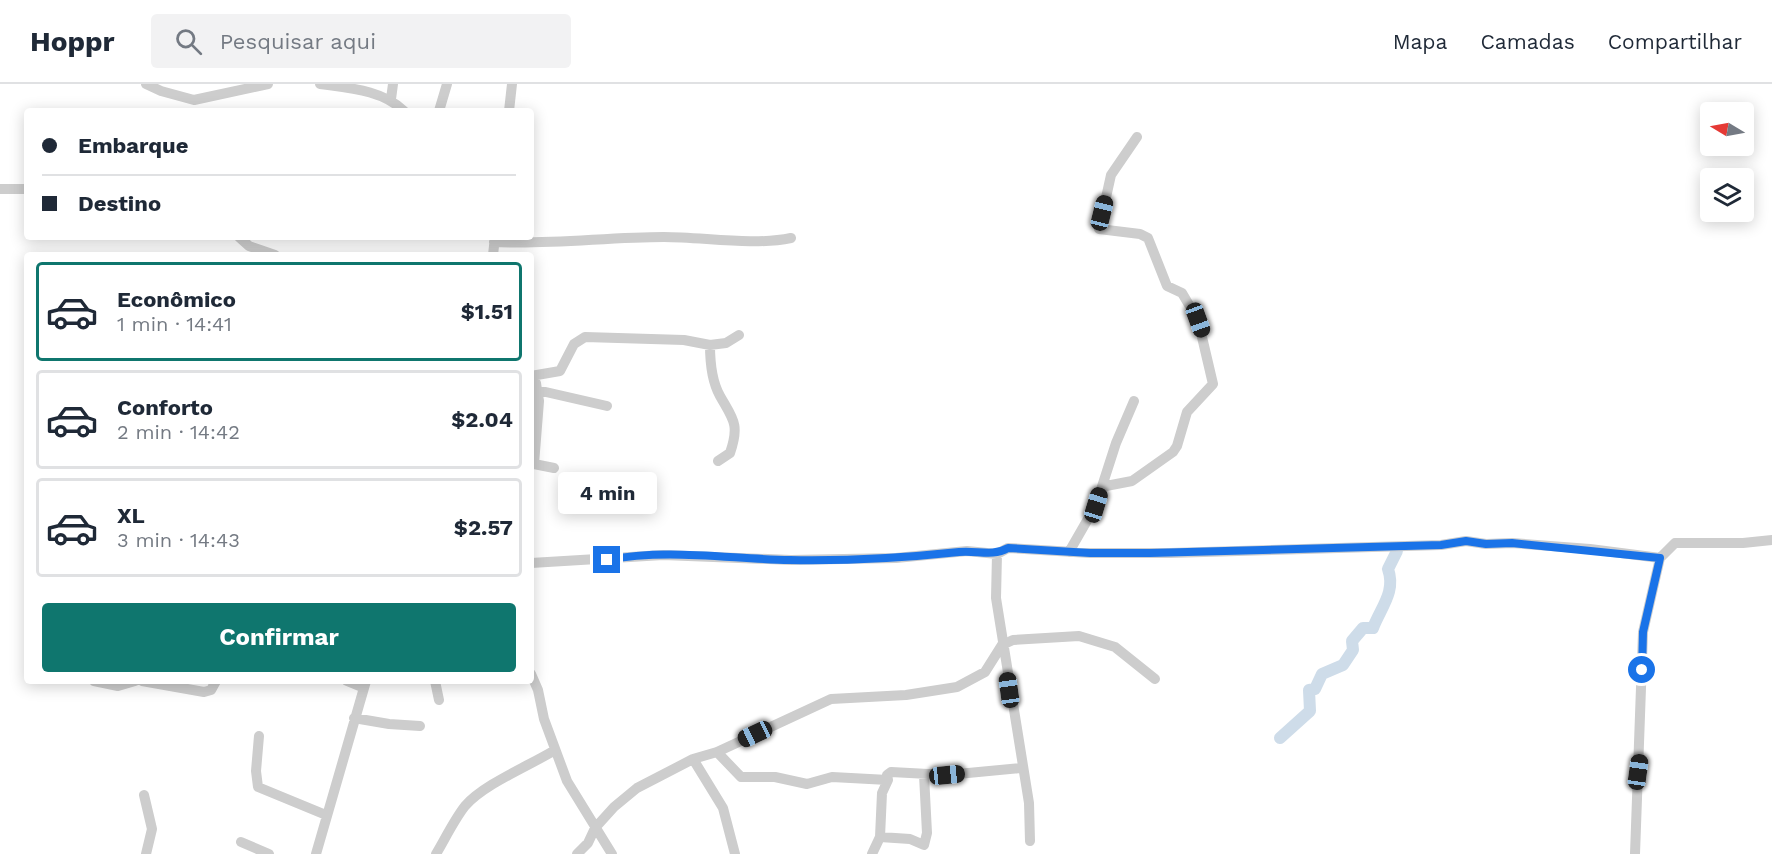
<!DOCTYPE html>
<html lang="pt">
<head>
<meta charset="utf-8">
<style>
  body { margin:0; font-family:"Work Sans",sans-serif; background:#f2f2f3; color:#1f2937; height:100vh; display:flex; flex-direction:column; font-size:22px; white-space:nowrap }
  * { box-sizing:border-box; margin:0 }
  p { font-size:20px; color:#747a83 }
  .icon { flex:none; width:33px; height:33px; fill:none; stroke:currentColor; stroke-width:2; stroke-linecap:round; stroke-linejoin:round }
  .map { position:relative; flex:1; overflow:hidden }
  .sheet { position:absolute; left:24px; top:168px; width:510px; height:432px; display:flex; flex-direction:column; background:#fff; border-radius:6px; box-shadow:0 3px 15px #0003 }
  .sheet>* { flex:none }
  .hud { position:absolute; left:24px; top:24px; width:510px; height:132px; border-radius:6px; box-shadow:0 3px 15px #0003; display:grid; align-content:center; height:132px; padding:0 18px; background:#fff }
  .needle { width:39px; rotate:280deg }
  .controls { position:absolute; left:1700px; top:18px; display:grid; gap:12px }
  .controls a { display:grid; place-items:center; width:54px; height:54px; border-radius:6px; background:#fff; box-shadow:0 3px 15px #0003; font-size:30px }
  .end { position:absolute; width:27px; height:27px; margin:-14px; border:8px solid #1a73e8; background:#fff; box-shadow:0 0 0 3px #fff }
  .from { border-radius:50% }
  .bubble { position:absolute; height:42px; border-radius:6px; background:#fff; box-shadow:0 3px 15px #0003; font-size:20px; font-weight:700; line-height:42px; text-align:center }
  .car { position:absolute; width:18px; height:36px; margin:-18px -9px; border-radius:8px; box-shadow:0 0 4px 2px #0007; background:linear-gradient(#222 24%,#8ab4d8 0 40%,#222 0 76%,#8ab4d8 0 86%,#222 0) }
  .hud b { display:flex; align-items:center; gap:21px; height:57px; font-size:22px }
  .hud b+b { border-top:2px solid #e0e1e3 }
  .hud i { width:15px; height:15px; background:#1f2937 }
  ul { padding:10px 0 0; list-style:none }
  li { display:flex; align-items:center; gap:18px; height:99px; margin:0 12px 9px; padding:0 6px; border:3px solid #e0e1e3; border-radius:6px }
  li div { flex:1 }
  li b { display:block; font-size:22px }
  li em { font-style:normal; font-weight:700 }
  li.active { border-color:#0f766e }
  li>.icon { width:54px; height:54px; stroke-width:1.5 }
  .cta { display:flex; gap:12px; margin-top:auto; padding:12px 18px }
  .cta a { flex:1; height:69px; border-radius:6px; background:#0f766e; color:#fff; font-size:24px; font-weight:700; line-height:69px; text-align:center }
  header { display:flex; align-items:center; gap:36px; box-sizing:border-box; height:84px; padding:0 30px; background:#fff; border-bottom:2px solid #e0e1e3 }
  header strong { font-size:28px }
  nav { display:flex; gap:33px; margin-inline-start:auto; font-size:21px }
  .search { width:420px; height:54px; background:#f2f2f3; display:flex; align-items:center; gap:15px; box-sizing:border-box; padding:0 21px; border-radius:6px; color:#747a83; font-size:22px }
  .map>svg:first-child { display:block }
</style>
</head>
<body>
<header>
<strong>Hoppr</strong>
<div class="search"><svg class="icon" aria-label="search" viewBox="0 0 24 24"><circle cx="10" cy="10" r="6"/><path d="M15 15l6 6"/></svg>Pesquisar aqui</div>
<nav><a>Mapa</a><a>Camadas</a><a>Compartilhar</a></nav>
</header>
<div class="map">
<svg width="1772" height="770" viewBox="0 0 1772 770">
  <rect width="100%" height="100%" fill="#fff"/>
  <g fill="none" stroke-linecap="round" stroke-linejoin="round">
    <!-- river -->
    <path stroke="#cedce9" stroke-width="12" d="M1280 654 1310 627 1309 606 1315 605 1322 590 1343 581 1353 566 1352 557 1363 544H1373C1381 523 1396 508 1388 485L1397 467"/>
    <!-- minor -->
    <path stroke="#cdcdcd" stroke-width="10" d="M146 0 161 7 194 16 268 0
      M320 0C349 4 383 6 404 27
      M391 15 393 0
      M439 27 447 0
      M509 27 512 0
      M0 105H27
      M239 153 249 162 275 171
      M494 158C551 161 607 153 664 153 704 153 752 162 791 154
      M493 171 495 153
      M710 261C710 277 711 296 720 312 733 335 740 340 730 369L718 377
      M531 292 560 287 574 260 585 253 684 256 710 261 726 259 739 251
      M536 299 537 306 607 322
      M537 306 539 317 534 380 554 384
      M1100 407 1106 402 1132 397 1173 368 1177 362 1187 328 1213 300 1198 236 1182 209 1167 202 1148 154 1140 150 1099 145 1111 91 1137 53
      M1069 468 1096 421 1116 359 1134 317
      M997 470 996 514 1029 719 1030 757
      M531 479 663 471 791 476 896 474 967 467 997 470 1008 464 1090 469H1170L1441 461 1466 457 1486 460 1512 459 1590 465 1660 474
      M531 590 538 606 544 635 567 697 612 770
      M94 597 118 602 135 597
      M142 597 204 608 211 606 216 597
      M347 597 364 604
      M435 597 439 616
      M354 634 389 640 420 642
      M259 652 256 687 258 703 326 731
      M717 668 741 693H775L807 700 832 693 888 696
      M693 675 723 724 735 770
      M144 711 152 745 146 770
      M880 753 910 755 924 761 927 749 924 691
      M241 758 269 770
      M316 770 366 597
      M436 770C445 755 454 736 465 722 484 700 529 682 555 666
      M577 770 588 759 595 744 614 723 637 704 693 675 717 668 831 615 906 611 957 603 985 588 1002 561 1013 556 1079 552 1115 563 1155 595
      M872 770 880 753 882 709 888 696 887 691 891 688 947 691 1021 684
      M1635 770 1643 548 1660 474 1675 459H1743L1772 456"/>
  </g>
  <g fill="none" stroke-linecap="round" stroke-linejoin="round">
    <!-- route -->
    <path stroke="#1a73e8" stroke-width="8" d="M607 476C666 464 730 475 790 476 846 477 903 474 959 468 977 466 992 473 1008 464L1090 469H1150L1441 461 1466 457 1486 460 1512 459 1660 474 1643 548 1642 586"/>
  </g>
</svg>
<div class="controls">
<a><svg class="needle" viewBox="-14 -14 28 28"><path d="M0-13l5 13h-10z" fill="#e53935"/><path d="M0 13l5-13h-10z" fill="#747a83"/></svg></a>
<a><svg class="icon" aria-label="layers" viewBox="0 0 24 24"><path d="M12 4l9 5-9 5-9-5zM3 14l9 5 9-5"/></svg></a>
</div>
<i class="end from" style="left:1642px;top:586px"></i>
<i class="end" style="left:607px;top:476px"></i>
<div class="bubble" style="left:558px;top:388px;width:99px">4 min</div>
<i class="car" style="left:1102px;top:129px;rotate:14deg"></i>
<i class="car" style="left:1198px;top:236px;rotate:160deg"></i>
<i class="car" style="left:1096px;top:421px;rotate:17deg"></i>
<i class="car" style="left:1009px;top:606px;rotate:352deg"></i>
<i class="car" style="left:755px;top:650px;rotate:245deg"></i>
<i class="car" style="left:1638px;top:688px;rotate:8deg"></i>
<i class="car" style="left:947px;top:691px;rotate:84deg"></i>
<div class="hud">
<b><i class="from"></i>Embarque</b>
<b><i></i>Destino</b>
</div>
<section class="sheet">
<ul>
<li class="active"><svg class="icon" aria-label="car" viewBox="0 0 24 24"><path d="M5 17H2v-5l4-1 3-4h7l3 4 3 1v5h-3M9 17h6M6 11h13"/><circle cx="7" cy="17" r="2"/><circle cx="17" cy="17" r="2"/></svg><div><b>Econômico</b><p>1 min · 14:41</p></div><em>$1.51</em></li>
<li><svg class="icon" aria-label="car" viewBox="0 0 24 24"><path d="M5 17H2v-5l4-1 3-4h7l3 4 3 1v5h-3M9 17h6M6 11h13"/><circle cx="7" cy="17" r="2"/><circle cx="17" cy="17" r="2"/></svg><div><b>Conforto</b><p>2 min · 14:42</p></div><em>$2.04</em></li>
<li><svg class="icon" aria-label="car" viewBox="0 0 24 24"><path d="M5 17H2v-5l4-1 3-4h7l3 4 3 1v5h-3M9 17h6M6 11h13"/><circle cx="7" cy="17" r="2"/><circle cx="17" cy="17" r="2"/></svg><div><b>XL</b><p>3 min · 14:43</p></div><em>$2.57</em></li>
</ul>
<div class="cta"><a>Confirmar</a></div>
</section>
</div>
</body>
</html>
